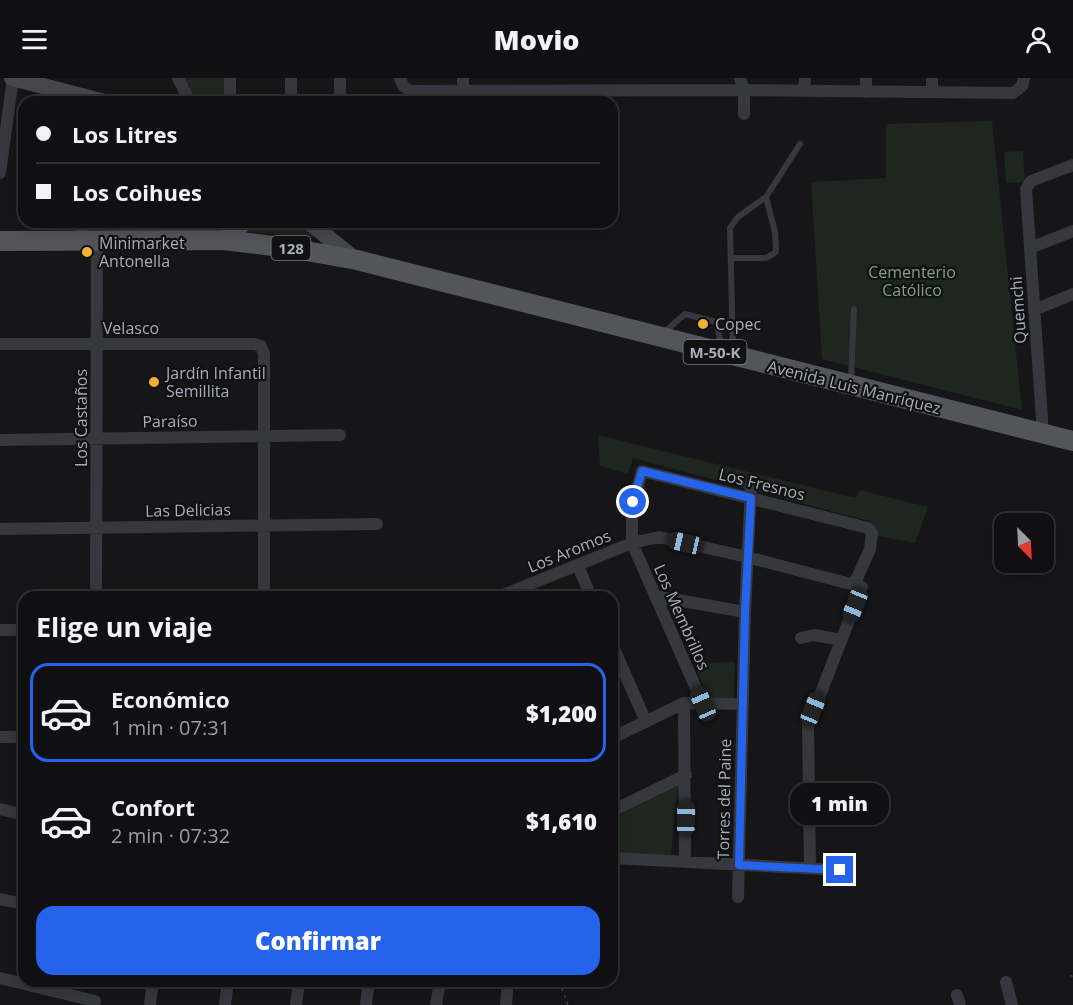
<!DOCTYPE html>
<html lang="es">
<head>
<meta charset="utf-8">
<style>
  body { margin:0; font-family:"Open Sans",sans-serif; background:#19191b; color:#f1f3f6; height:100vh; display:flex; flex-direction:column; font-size:22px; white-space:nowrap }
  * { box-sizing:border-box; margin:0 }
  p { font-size:20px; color:#9c9d9f }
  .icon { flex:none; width:33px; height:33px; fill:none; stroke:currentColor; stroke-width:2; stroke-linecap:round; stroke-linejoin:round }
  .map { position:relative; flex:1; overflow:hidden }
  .panel { position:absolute; left:18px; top:513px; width:600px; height:396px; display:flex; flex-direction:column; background:#101012; border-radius:18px; box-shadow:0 3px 15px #0003,0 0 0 2px #303032 }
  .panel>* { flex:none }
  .top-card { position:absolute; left:18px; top:18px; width:600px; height:132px; border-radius:18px; box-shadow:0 3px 15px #0003,0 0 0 2px #303032; display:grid; align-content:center; height:132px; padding:0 18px; background:#101012 }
  .needle { width:39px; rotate:156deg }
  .controls { position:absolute; left:994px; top:435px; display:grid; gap:12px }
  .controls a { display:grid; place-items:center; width:60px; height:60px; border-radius:12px; background:#101012; box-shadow:0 3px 15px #0003,0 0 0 2px #303032; font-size:30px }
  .end { position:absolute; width:27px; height:27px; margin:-14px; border:8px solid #2563eb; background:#fff; box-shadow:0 0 0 3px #fff }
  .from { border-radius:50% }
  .bubble { position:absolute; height:42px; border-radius:18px; background:#101012; box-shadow:0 3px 15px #0003,0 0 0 2px #303032; font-size:20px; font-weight:800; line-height:42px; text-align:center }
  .car { position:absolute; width:18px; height:36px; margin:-18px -9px; border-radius:8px; box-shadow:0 0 4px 2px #0007; background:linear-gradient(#222 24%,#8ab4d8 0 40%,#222 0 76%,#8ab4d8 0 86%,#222 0) }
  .top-card b { display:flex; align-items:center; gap:21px; height:57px; font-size:22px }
  .top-card b+b { border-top:2px solid #303032 }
  .top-card i { width:15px; height:15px; background:#f1f3f6 }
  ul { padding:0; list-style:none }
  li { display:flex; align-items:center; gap:18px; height:99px; margin:0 12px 9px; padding:0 6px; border:3px solid transparent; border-radius:18px }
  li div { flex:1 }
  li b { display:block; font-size:22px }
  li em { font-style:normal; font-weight:800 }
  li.selected { border-color:#2563eb }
  li>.icon { width:54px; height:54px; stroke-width:1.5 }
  h2 { padding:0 18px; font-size:27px; line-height:72px }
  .primary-button { display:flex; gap:12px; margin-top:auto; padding:12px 18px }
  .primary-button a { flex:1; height:69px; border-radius:18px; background:#2563eb; color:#fff; font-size:24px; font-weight:800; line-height:69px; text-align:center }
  header { display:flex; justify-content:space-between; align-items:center; height:78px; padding:0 18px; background:#101012; font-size:27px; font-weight:800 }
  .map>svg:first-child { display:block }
</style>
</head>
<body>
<header><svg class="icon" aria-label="menu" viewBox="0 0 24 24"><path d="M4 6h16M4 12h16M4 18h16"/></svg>Movio<svg class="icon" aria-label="person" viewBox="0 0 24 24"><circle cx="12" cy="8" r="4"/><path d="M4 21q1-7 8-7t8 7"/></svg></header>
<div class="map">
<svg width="1073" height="927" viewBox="0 0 1073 927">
  <rect width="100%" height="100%" fill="#161618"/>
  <!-- green -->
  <path fill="#1e261f" d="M184 0H228V24H197Z
    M992 43 1022 332 822 281 811 104 886 100V46Z
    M1023 73 1025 104 1006 105 1004 74Z
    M255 144H297L316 159 245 154Z
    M598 357 855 420 860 412 928 429 915 465 878 458 872 444 633 380 628 396 600 388Z
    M735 584 734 620 707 619 694 585Z
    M678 708 671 779 612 777V740Z"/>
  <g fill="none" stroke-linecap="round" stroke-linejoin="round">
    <!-- path -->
    <path stroke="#3d3f44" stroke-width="1.5" stroke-dasharray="3 4.5" stroke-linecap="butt" d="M1070 897 1073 899
      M559 903 568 927"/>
    <!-- service -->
    <path stroke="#37383d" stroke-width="6" d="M732 180H766L776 174 775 154 766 119
      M662 256 685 236 716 244 722 270
      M733 273 730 150 738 139 766 119 800 66
      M851 302 854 231"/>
    <!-- minor -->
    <path stroke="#37383d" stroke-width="12" d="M178 0 190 24
      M400 0 403 8 411 13 744 12 1013 15 1022 8 1024 0
      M740 0 744 12V36
      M932 0V14
      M463 12V0
      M804 13 805 0
      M866 14V0
      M230 24V0
      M291 24V0
      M340 24V0
      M0 95 13 0
      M82 161 84 144
      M1030 170 1073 153
      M1034 232 1073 216
      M0 266H254L261 268 264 276V519
      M1043 356 1026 111 1031 103 1073 87
      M0 362 340 357
      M0 451 377 446
      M578 488 591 519
      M655 518 745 534
      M96 519 97 162
      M498 519 632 465 659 459 747 479 862 509 808 648 810 790
      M0 552H24
      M801 560 814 557 841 562
      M612 566 646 644
      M684 625 685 784
      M703 626 632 465V428L642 393 868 450 872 455 870 471 854 507
      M0 659H24
      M612 660 684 625 743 626
      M0 731 24 737
      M612 733 686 697
      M612 780 840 792
      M738 819 745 534 751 408
      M0 821 24 826
      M0 900 95 923
      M1006 904 1012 927
      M957 917 960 927
      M150 927 153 903
      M225 927 228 903
      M296 927 299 903
      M366 927 369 903
      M436 927 440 903
      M506 927 508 903"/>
    <!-- secondary -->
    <path stroke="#45474d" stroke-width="16" d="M12 0 105 24
      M309 144 356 182"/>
    <!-- primary -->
    <path stroke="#53555c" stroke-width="20" d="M224 162 242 144
      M0 163 224 162 289 170 357 182 1073 363"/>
  </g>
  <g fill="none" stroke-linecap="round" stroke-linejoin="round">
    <!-- route -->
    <path stroke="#2563eb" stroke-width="8" d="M633 424 642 393 751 420 745 534 739 787 840 792"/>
  </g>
  <!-- markers -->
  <g fill="#f2b134" stroke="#111113" stroke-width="2">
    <circle cx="87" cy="174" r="6"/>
    <circle cx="703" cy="246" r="6"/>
    <circle cx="154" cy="304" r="6"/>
  </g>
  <g text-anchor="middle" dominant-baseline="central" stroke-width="4.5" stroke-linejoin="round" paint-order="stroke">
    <!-- shield labels -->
    <g fill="#111113" stroke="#7b7e86" stroke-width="1.5">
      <rect x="271.5" y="158" width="39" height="24" rx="4.5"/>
      <rect x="683.5" y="262" width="63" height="24" rx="4.5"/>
    </g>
    <g font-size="15" font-weight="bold" fill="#a8adb8">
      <text x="291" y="170">128</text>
      <text x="715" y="274">M-50-K</text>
    </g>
    <!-- poi labels -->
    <g font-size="16" fill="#a8adb8" stroke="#111113" text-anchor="start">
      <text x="99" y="165">Minimarket<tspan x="99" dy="18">Antonella</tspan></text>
      <text x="715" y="246">Copec</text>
      <text x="166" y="295">Jardín Infantil<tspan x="166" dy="18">Semillita</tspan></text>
    </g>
    <!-- park labels -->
    <g font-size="16" fill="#7fa381" stroke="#111113">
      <text x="912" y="194">Cementerio<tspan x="912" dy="18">Católico</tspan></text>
    </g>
    <!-- street labels -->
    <g font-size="16" fill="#a8adb8" stroke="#111113">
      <text transform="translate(1018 232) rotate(-94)">Quemchi</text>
      <text x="131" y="250">Velasco</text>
      <text transform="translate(854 309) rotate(14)">Avenida Luis Manríquez</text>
      <text transform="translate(81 340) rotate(-90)">Los Castaños</text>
      <text transform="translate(170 343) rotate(-1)">Paraíso</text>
      <text transform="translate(762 406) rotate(14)">Los Fresnos</text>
      <text transform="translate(188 432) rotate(-1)">Las Delicias</text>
      <text transform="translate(569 473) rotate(-22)">Los Aromos</text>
      <text transform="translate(682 539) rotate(66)">Los Membrillos</text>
      <text transform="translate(724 721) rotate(-89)">Torres del Paine</text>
    </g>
  </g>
</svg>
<div class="controls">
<a><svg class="needle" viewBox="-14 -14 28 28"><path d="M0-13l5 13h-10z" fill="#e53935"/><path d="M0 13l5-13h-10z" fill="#9c9d9f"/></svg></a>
</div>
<i class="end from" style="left:633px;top:424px"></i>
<i class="end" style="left:840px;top:792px"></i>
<div class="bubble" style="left:790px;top:705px;width:99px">1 min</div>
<i class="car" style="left:685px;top:465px;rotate:283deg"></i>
<i class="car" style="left:855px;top:527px;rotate:202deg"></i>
<i class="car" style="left:703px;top:626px;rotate:336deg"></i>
<i class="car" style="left:813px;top:631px;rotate:22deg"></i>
<i class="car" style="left:686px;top:740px;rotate:1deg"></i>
<div class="top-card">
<b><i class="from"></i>Los Litres</b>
<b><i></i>Los Coihues</b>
</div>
<section class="panel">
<h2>Elige un viaje</h2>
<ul>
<li class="selected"><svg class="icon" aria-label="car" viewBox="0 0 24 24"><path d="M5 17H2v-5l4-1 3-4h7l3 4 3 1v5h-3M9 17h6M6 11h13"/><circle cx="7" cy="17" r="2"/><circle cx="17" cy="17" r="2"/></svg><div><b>Económico</b><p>1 min · 07:31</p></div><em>$1,200</em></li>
<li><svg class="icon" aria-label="car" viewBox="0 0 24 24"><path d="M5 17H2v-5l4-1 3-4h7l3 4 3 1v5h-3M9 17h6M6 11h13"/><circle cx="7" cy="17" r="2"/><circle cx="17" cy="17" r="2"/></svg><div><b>Confort</b><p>2 min · 07:32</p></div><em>$1,610</em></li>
</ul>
<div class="primary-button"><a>Confirmar</a></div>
</section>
</div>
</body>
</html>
